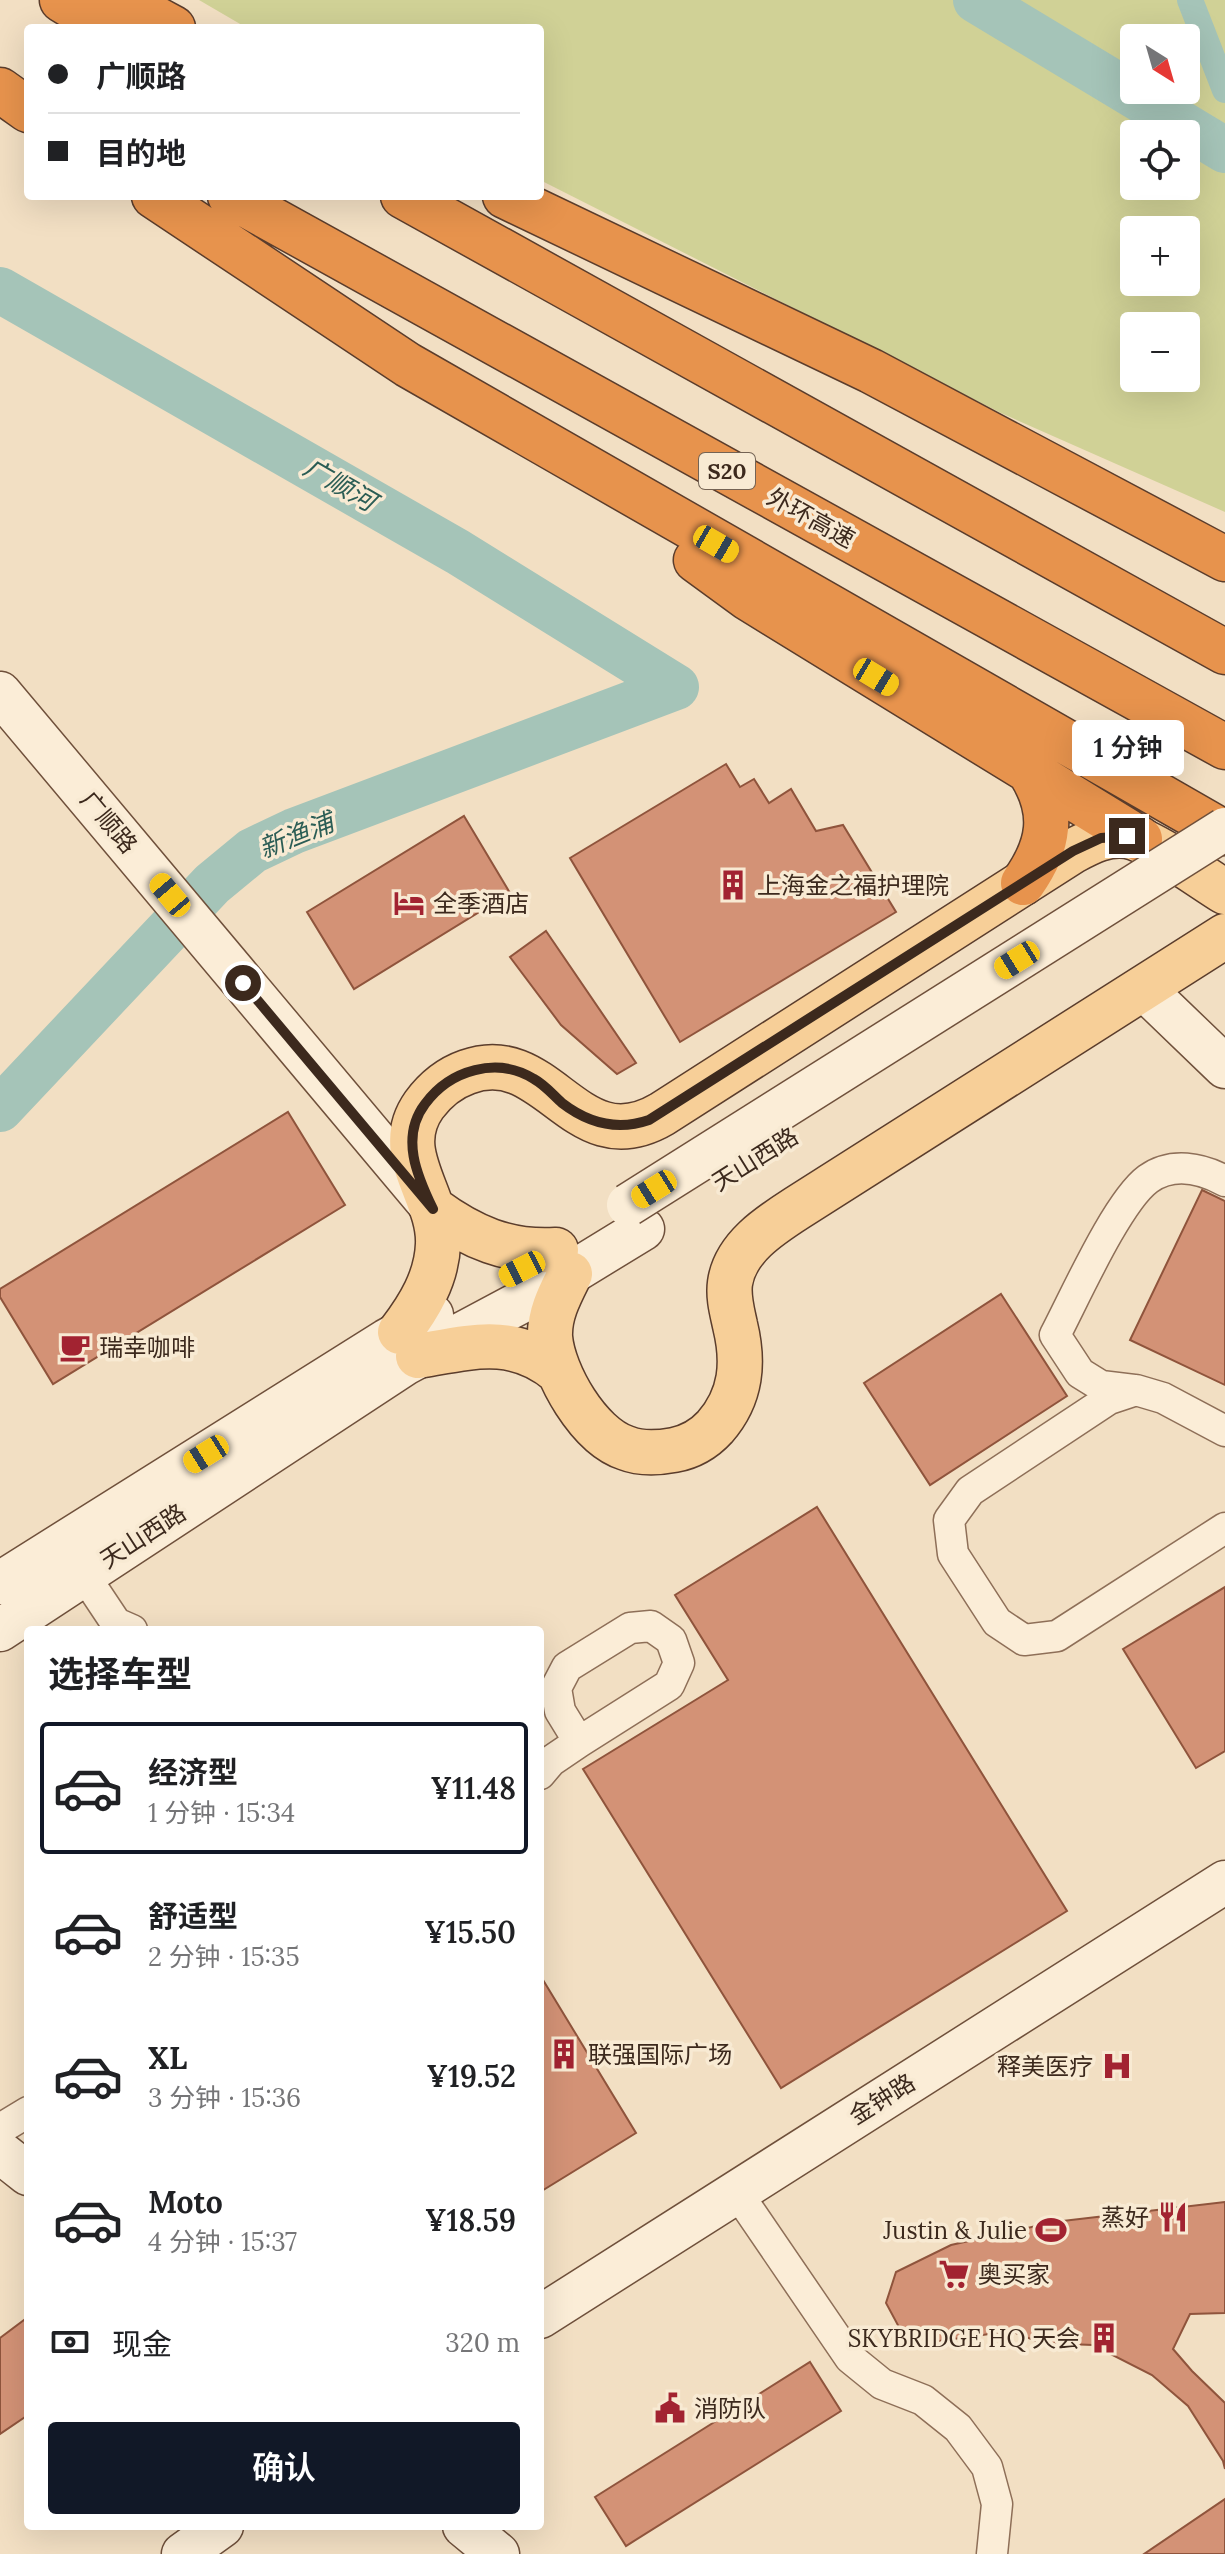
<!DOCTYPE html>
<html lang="zh">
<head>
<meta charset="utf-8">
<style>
  body { margin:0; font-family:Lora,"Noto Sans SC",serif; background:#f2f2f2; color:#202124; height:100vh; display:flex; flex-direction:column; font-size:30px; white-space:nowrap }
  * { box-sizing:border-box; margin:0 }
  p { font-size:26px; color:#757577 }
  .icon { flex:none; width:44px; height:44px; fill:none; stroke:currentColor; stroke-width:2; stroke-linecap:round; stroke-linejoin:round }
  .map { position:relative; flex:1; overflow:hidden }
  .details { position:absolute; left:24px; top:1626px; width:520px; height:904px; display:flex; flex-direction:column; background:#fff; border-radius:8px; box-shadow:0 8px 32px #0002 }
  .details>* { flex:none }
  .hud { position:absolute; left:24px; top:24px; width:520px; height:176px; border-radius:8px; box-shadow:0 8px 32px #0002; display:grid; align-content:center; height:176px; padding:0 24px; background:#fff }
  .needle { width:52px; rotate:143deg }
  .buttons { position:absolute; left:1120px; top:24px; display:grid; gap:16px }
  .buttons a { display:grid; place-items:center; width:80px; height:80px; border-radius:8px; background:#fff; box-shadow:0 8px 32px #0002; font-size:40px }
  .end { position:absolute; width:36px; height:36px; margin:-18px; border:10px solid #3c291d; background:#fff; box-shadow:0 0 0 4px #fff }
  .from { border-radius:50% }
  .bubble { position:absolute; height:56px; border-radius:8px; background:#fff; box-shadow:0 8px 32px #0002; font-size:26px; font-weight:600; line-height:56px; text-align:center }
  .car { position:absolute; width:24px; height:48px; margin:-24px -12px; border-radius:10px; box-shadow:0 0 6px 2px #0007; background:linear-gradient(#f5c518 24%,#345 0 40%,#f5c518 0 76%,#345 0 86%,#f5c518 0) }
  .hud b { display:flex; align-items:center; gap:28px; height:76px; font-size:30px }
  .hud b+b { border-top:2px solid #e0e0e0 }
  .hud i { width:20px; height:20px; background:#202124 }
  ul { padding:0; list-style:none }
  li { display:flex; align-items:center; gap:24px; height:132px; margin:0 16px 12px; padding:0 8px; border:4px solid transparent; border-radius:8px }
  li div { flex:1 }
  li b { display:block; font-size:30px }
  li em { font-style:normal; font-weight:600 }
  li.current { border-color:#111827 }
  li>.icon { width:72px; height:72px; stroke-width:1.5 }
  h2 { padding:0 24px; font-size:36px; line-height:96px }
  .pay { display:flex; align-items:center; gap:20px; height:88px; padding:0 24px; font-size:30px }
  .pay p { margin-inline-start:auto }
  .cta { display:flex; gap:16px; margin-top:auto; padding:16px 24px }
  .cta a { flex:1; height:92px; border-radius:8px; background:#111827; color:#fff; font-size:32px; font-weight:600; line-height:92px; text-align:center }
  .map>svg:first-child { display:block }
</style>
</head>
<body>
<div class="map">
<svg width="1225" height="2554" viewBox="0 0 1225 2554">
  <rect width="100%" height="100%" fill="#f2dfc3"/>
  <!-- green -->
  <path fill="#d0d196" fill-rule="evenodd" d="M199 0H1225V512L1001 413 540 180V28H247ZM1134 38H1186V90H1134ZM1134 134H1186V186H1134ZM1134 230H1186V282H1134ZM1134 326H1186V378H1134Z"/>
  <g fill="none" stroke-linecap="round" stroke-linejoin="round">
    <!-- canal -->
    <path stroke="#a5c4b8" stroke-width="26" d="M1190 0 1225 90"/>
    <!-- river -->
    <path stroke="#a5c4b8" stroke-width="46" d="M976 0 1225 150
      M0 290 458 552 676 687
      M0 1109 212 884 252 851 294 831 676 687"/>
  </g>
  <!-- building -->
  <path fill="#d39276" stroke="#8f543c" stroke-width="2" d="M726 764 740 787 754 779 769 803 791 789 816 831 843 825 896 912 680 1042 570 858Z
    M464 816 510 893 354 989 307 912Z
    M546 931 636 1063 617 1074 561 1025 510 957Z
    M288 1112 345 1205 53 1384 0 1297V1289Z
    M1202 1190 1225 1201V1385L1130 1340Z
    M1001 1294 1067 1396 930 1485 864 1383Z
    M817 1507 1067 1911 781 2088 583 1769 728 1680 675 1595Z
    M1225 1587V1751L1196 1768 1123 1649Z
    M540 1975 636 2133 540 2192Z
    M1225 2202V2313L1190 2314 1173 2349 1192 2371 1225 2403V2469L1223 2461 1188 2406 1152 2375 1093 2345 1041 2343 1011 2331 932 2342 900 2329 886 2303 896 2272 951 2245 1054 2222Z
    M28 2317V2415L0 2434V2338Z
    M810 2362 841 2411 626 2546 595 2497Z
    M1225 2499V2554H1144Z"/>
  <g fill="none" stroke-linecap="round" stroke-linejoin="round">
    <!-- street casing -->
    <g stroke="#8e6f58" stroke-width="33">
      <path id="street" d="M1134 1390 1101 1386 1080 1373 1055 1335C1075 1297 1117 1202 1148 1179 1172 1162 1201 1168 1225 1181
        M1225 1431 1163 1398 1136 1390 1109 1399 970 1491 949 1520 953 1554 997 1622 1024 1640 1057 1636 1225 1528
        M84 1575 116 1623 132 1630
        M540 1774 551 1761 579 1742 669 1685 679 1663 671 1640 651 1626 630 1628 567 1667 556 1688 560 1711 579 1742
        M0 2129 28 2112
        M736 2191 850 2358 882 2384 923 2400 958 2428 987 2467 997 2504 992 2554"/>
    </g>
    <!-- secondary casing -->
    <g stroke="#6f503b" stroke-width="45">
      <path id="secondary" d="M0 693 430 1205
        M1143 988 1225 1067
        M0 1583 387 1340 432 1315
        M0 1630 405 1364 540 1292 643 1229
        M0 2152 28 2174
        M540 2317 1225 1882
        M464 2526 498 2554
        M183 2554 222 2526"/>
    </g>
    <!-- primary casing -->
    <g stroke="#5b3d2c" stroke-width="47">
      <path id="primary" d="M433 1209C471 1237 508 1253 556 1250
        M570 1274C560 1294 549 1314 550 1337 553 1374 589 1436 626 1448 641 1454 658 1453 674 1450 690 1447 704 1439 715 1427 742 1396 744 1362 735 1325 732 1311 728 1297 730 1283 735 1248 769 1226 797 1208L1225 936
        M400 1332C419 1307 437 1278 438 1244 440 1195 390 1153 424 1105 435 1090 450 1078 467 1072 549 1042 575 1165 662 1114L1073 851C1090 842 1107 833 1127 836 1151 840 1202 878 1225 892
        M418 1356C471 1347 514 1334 559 1372"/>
    </g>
    <!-- highway casing -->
    <g stroke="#5b3d2c" stroke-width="47">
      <path id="highway" d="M62 0 108 28
        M121 0 173 28
        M0 90 28 110
        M154 196 408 365 1225 833
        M230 196 1225 747
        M403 196 1225 652
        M505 196 871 371 1225 559
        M696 560 748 598 1140 839
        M1023 883C1050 845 1055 812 1030 772"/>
    </g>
    <!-- street -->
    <use href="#street" stroke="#fbedd7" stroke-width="30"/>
    <!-- secondary -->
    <use href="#secondary" stroke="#fbedd7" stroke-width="42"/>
    <!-- primary -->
    <use href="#primary" stroke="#f7cf98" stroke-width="44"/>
    <!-- highway -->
    <use href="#highway" stroke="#e7934d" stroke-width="44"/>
    <!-- secondary-bridge casing -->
    <g stroke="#6f503b" stroke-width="45" stroke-linecap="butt">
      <path id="secondary-bridge" d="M628 1205 1225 829"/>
    </g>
    <!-- secondary-bridge -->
    <use href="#secondary-bridge" stroke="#fbedd7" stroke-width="42"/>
  </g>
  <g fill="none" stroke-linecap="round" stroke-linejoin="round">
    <!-- route -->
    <path stroke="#3c291d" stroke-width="10" d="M243 983 433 1209C417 1176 400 1137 425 1104 450 1070 497 1056 534 1079 545 1085 553 1095 562 1103 588 1123 617 1131 649 1120L1073 851 1101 838 1127 836"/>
  </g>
  <!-- icons -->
  <defs>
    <g id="building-bare" transform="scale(2.4)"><path d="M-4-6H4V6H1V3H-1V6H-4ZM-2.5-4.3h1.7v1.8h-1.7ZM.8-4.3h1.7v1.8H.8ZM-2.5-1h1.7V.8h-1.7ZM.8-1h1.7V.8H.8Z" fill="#a22331" stroke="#f8ead3" stroke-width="2.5" paint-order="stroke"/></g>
    <g id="hotel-bare" transform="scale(2.4)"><path d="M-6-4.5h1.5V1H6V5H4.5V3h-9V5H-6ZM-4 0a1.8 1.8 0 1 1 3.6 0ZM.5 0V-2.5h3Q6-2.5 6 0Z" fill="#a22331" stroke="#f8ead3" stroke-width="2.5" paint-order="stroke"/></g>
    <g id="cafe-bare" transform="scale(2.4)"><path d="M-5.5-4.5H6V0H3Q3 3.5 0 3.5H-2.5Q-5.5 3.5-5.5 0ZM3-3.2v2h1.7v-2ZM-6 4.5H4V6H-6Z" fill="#a22331" stroke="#f8ead3" stroke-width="2.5" paint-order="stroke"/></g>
    <g id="hospital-bare" transform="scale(2.4)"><path d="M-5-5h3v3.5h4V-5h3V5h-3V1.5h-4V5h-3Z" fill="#a22331" stroke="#f8ead3" stroke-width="2.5" paint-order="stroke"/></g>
    <g id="restaurant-bare" transform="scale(2.4)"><path d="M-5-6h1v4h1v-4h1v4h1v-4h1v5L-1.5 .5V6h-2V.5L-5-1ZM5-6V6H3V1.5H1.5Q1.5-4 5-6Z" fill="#a22331" stroke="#f8ead3" stroke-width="2.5" paint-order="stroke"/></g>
    <g id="stadium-bare" transform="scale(2.4)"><path d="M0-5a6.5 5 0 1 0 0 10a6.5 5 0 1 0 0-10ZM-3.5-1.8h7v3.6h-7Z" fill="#a22331" stroke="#f8ead3" stroke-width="2.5" paint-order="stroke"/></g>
    <g id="supermarket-bare" transform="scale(2.4)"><path d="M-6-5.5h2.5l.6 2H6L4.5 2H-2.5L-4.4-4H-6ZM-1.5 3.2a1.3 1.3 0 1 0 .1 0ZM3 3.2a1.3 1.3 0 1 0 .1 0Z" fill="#a22331" stroke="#f8ead3" stroke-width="2.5" paint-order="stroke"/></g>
    <g id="civic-bare" transform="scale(2.4)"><path d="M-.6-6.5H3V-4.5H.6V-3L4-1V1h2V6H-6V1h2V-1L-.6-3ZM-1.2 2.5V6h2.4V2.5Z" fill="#a22331" stroke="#f8ead3" stroke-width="2.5" paint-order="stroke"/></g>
  </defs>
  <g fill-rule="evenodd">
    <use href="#building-bare" x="733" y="885"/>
    <use href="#hotel-bare" x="409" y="903"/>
    <use href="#cafe-bare" x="75" y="1347"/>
    <use href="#building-bare" x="564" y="2054"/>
    <use href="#hospital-bare" x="1117" y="2066"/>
    <use href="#restaurant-bare" x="1173" y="2217"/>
    <use href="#stadium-bare" x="1051" y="2230"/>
    <use href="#supermarket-bare" x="954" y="2274"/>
    <use href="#building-bare" x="1104" y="2338"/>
    <use href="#civic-bare" x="670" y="2408"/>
  </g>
  <g text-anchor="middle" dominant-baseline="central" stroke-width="7" stroke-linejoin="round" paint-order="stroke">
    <!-- shield labels -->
    <rect fill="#f8ead3" stroke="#746354" stroke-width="2" x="699" y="453" width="56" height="36" rx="6"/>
    <g font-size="22" font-weight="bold" fill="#3c291d">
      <text x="727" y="471">S20</text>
    </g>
    <!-- street labels -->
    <g font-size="24" fill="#3c291d" stroke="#f8ead3">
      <text transform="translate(811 518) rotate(29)">外环高速</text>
      <text transform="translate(109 822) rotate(50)">广顺路</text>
      <text transform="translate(755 1159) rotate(-32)">天山西路</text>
      <text transform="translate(143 1536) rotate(-33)">天山西路</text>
      <text transform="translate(882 2099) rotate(-32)">金钟路</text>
    </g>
    <!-- poi labels -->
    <g font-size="24" fill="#3c291d" stroke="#f8ead3" text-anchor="start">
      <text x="757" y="885">上海金之福护理院</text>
      <text x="433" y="903">全季酒店</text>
      <text x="99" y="1347">瑞幸咖啡</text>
      <text x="588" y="2054">联强国际广场</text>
      <text x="1093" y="2066" text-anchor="end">释美医疗</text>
      <text x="1149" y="2217" text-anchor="end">蒸好</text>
      <text x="1027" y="2230" text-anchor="end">Justin &amp; Julie</text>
      <text x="978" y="2274">奥买家</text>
      <text x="1080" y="2338" text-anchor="end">SKYBRIDGE HQ 天会</text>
      <text x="694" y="2408">消防队</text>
    </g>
    <!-- water labels -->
    <g font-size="26" font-style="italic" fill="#2b5d55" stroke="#f8ead3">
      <text transform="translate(340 484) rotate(30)">广顺河</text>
      <text transform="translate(296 835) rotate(-22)">新渔浦</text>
    </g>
  </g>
</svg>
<div class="buttons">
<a><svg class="needle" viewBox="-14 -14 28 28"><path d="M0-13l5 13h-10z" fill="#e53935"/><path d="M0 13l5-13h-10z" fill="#757577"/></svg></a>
<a><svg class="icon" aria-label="locate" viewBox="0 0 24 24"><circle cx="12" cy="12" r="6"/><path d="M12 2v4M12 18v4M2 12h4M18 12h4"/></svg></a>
<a>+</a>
<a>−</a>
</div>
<i class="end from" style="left:243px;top:983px"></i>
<i class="end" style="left:1127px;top:836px"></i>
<div class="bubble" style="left:1072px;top:720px;width:112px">1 分钟</div>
<i class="car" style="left:716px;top:544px;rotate:120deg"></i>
<i class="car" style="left:876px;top:677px;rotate:121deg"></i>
<i class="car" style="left:170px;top:895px;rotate:320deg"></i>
<i class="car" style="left:1017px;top:960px;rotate:238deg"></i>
<i class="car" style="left:654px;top:1189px;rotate:238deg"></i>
<i class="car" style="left:522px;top:1269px;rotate:243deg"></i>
<i class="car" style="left:206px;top:1454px;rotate:238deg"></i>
<div class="hud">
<b><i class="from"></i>广顺路</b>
<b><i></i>目的地</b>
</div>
<section class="details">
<h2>选择车型</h2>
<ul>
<li class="current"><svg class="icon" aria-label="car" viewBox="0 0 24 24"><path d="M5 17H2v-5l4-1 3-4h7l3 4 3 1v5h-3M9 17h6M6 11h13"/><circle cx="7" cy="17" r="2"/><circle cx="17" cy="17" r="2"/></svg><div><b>经济型</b><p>1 分钟 · 15:34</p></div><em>¥11.48</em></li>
<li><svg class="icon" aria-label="car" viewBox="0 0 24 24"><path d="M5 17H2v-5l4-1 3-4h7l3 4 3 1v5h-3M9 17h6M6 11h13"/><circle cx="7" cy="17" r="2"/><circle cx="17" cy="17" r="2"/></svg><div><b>舒适型</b><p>2 分钟 · 15:35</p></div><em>¥15.50</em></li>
<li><svg class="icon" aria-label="car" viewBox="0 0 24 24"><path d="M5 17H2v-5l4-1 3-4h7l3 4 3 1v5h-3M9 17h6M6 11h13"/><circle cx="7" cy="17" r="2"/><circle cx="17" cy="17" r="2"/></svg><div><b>XL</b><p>3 分钟 · 15:36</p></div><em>¥19.52</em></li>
<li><svg class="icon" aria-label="car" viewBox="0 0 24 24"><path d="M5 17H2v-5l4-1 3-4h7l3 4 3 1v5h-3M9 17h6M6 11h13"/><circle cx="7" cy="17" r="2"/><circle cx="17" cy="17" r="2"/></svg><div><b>Moto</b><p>4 分钟 · 15:37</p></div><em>¥18.59</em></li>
</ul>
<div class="pay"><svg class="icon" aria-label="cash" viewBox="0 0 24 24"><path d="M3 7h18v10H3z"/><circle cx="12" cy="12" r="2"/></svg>现金<p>320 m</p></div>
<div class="cta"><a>确认</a></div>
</section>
</div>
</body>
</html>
